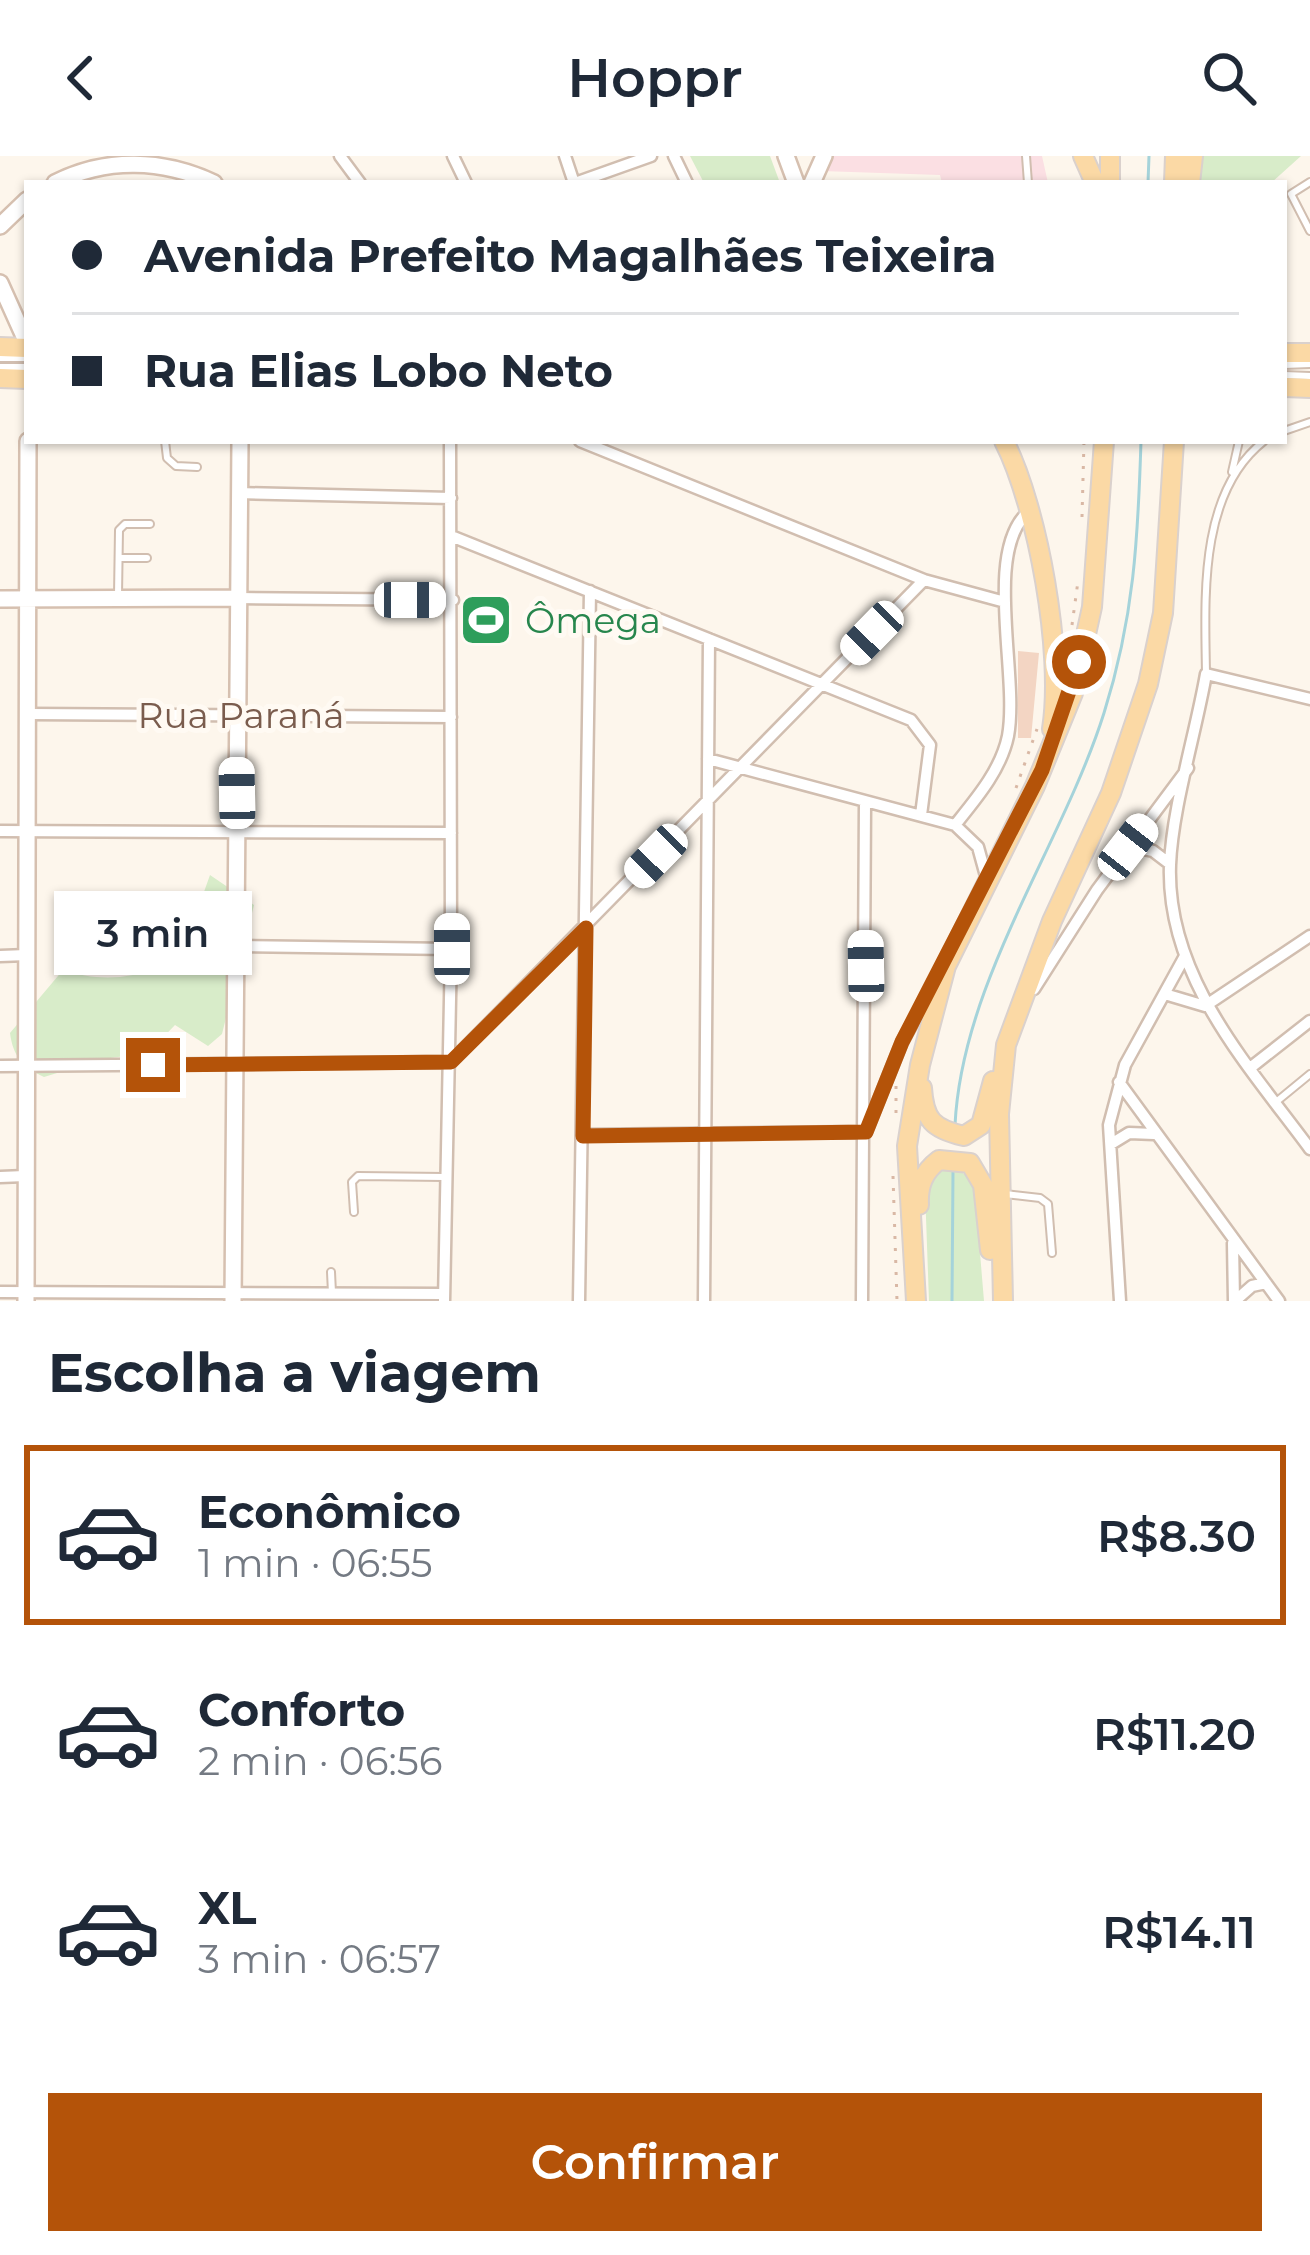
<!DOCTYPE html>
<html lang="pt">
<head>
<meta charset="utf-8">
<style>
  body { margin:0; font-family:Montserrat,sans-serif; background:#f6f6f7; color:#1f2937; height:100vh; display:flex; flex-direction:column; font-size:45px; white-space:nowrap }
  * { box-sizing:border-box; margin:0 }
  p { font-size:39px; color:#747a83 }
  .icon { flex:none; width:66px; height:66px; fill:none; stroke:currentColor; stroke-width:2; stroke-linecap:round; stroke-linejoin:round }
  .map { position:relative; height:1145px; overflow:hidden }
  .panel { display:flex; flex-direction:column; background:#fff; flex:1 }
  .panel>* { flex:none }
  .banner { position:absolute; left:24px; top:24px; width:1263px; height:264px; border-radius:0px; box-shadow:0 3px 9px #0004; display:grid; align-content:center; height:264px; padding:0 48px; background:#fff }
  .end { position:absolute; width:54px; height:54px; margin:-27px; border:15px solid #b45309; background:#fff; box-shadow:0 0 0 6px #fff }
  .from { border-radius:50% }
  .bubble { position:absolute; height:84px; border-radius:0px; background:#fff; box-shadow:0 3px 9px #0004; font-size:39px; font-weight:600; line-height:84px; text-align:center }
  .car { position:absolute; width:36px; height:72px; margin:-36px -18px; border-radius:15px; box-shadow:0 0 9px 3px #0007; background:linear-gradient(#fff 24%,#345 0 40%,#fff 0 76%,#345 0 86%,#fff 0) }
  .banner b { display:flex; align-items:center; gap:42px; height:114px; font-size:45px }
  .banner b+b { border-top:3px solid #e0e1e3 }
  .banner i { width:30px; height:30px; background:#1f2937 }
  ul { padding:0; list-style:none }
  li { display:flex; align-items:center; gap:36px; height:180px; margin:0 24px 18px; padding:0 24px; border:6px solid transparent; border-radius:0px }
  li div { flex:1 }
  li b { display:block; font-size:45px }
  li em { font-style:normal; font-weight:600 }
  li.active { border-color:#b45309 }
  li>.icon { width:108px; height:108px; stroke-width:1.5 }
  h2 { padding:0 48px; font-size:54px; line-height:144px }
  .cta { display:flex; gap:24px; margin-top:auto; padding:24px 48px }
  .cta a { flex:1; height:138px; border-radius:0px; background:#b45309; color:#fff; font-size:48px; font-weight:600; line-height:138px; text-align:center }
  header { display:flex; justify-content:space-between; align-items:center; height:156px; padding:0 48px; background:#fff; font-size:54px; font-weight:600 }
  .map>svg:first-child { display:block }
</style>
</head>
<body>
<header><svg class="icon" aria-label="back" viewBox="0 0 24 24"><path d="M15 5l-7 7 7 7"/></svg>Hoppr<svg class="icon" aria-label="search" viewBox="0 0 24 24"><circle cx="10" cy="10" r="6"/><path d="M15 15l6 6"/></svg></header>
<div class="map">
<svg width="1310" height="1145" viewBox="0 0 1310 1145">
  <rect width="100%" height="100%" fill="#fdf6ec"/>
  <!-- medical -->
  <path fill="#fbdfe3" d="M827 0H1042L1048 27H942L940 19 821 15Z"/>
  <!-- green -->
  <path fill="#d8ecc9" d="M690 0H770L780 27H704Z
    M1192 0H1301L1271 27H1189Z
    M210 719 254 749 222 878 208 890 175 869 148 897 103 903 44 921C22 910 13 900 10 877L63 814C109 830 166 821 197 781L195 761Z
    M939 1015H960L974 1025 984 1145H929L925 1034Z"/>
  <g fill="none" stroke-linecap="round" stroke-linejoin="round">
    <!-- stream -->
    <path stroke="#a5d3da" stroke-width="3" d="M1148 27 1149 0
      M955 969C962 825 1062 690 1104 557 1134 462 1138 383 1141 285
      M952 1145 953 1015"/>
  </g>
  <!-- building -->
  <path fill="#f3d5c3" d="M1018 495 1039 497 1031 582H1018Z"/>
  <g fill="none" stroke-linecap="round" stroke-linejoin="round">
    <!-- lane casing -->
    <g stroke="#d1beb0" stroke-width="10">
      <path id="lane" d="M1026 0 1028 27
        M1310 26 1291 38 1310 75
        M0 202H27
        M1284 209 1310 208
        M0 211H27
        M1284 219 1310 220
        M1284 275 1310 266
        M165 285 167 302 176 310 197 311
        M1232 316 1239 285
        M119 402H147
        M118 439 119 374 125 368H150
        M1206 518C1205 442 1198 337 1264 285
        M1276 946 1310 918
        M1005 1038 1040 1042 1048 1048 1052 1097
        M354 1056 352 1026 358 1020 444 1021
        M331 1116 332 1137"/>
    </g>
    <!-- street casing -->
    <g stroke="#d1beb0" stroke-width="15">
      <path id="street" d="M340 0 360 27
        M453 0 466 27
        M565 0 574 27
        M674 0 687 27
        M575 27 651 0
        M580 285 924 424 1005 446
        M238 337 451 342
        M451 380 911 564 930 589 921 659
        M237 442 453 444
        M1310 543 1206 518C1196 576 1172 653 1170 709 1166 821 1248 909 1310 993
        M30 558 451 561
        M708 603 955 669C976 643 1001 614 1008 580 1019 520 984 400 1026 358
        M955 669 978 691 986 720
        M0 675 451 677
        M1128 690 1153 695 1170 708
        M239 790 451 793
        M0 800 27 799
        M1034 833 1097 734 1188 612
        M1168 839 1205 850 1310 780
        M0 910 451 906 924 424
        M1250 912 1310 865
        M1119 926 1279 1145
        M866 976 902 886 937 823
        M583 979 866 976
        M1111 988 1129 977 1154 978
        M0 1021 25 1020
        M1233 1087 1234 1145
        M0 1136 444 1138
        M444 1145 451 793 450 285
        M579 1145 590 435
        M704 1145 709 483
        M862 1145 865 647
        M1120 1145 1109 969 1125 909 1185 800
        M1235 1145 1252 1130 1266 1127"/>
    </g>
    <!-- secondary casing -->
    <g stroke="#d6c0b0" stroke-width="20">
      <path id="secondary" d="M786 0 796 27
        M55 27C106 1 163 3 214 27
        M812 27 824 0
        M0 70 27 44
        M0 127 27 187
        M0 443 237 442
        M26 1145 28 285
        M233 1145 240 285"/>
    </g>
    <!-- primary casing -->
    <g stroke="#dad1cd" stroke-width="22">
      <path id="primary" d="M1083 0 1095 27
        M1110 27V0
        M1174 27 1175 0
        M1190 27 1193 0
        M0 191 27 192
        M1284 197H1310
        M0 222 27 223
        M1284 231 1310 232
        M1004 285C1038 352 1064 498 1052 573
        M922 932C924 964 933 973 964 980L981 969 993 925
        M919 1049C918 1030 923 1016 939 1004L970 1007 983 1029 990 1094
        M916 1145 907 990 920 909 946 810 1035 630 1073 537 1092 451 1104 285
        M1003 1145 999 958 1006 889 1052 765 1111 637 1148 528 1163 457 1174 285"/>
    </g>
    <!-- path -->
    <path stroke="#d9b8a5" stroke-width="3" stroke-dasharray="3 9" stroke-linecap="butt" d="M1082 361 1084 285
      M1072 469 1078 425
      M1016 632 1037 573
      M896 930V957
      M893 1020 897 1145"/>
    <!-- lane -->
    <use href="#lane" stroke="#fff" stroke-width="6"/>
    <!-- street -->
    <use href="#street" stroke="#fff" stroke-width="10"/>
    <!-- secondary -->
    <use href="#secondary" stroke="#fff" stroke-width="15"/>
    <!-- primary -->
    <use href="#primary" stroke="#fbd9a5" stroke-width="18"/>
  </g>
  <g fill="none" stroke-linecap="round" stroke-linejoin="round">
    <!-- route -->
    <path stroke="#b45309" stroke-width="15" d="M153 909 451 906 586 772 583 980 866 976 902 886 1042 614 1079 506"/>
  </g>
  <!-- icons -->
  <defs>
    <g id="stadium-square" transform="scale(2.7)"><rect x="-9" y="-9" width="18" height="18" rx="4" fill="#2e9e5b" stroke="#fffaf3"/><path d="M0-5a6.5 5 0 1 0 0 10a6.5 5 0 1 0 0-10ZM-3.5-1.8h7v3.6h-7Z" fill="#fff"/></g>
  </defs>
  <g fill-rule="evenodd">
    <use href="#stadium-square" x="486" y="464"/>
  </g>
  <g text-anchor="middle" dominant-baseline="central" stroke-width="10" stroke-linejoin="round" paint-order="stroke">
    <!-- leisure labels -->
    <g font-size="36" fill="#27864d" stroke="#fffaf3" text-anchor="start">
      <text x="525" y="464">Ômega</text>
    </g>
    <!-- street labels -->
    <g font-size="36" fill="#7a5c4d" stroke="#fffaf3">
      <text x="241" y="559">Rua Paraná</text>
    </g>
  </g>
</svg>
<i class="end from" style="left:1079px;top:506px"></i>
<i class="end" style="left:153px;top:909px"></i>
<div class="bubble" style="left:54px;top:735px;width:198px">3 min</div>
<i class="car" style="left:410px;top:444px;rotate:90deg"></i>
<i class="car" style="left:872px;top:477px;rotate:224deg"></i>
<i class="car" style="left:237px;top:637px;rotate:359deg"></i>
<i class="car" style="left:1128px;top:691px;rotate:38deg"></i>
<i class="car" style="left:656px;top:700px;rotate:224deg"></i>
<i class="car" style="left:452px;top:793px;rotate:0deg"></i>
<i class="car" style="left:866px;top:810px;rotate:359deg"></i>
<div class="banner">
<b><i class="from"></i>Avenida Prefeito Magalhães Teixeira</b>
<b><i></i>Rua Elias Lobo Neto</b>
</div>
</div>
<section class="panel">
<h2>Escolha a viagem</h2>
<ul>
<li class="active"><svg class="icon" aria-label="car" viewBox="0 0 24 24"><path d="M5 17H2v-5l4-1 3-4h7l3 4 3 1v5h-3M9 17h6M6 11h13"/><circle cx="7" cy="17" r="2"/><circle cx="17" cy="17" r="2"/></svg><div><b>Econômico</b><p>1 min · 06:55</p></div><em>R$8.30</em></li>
<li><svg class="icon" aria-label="car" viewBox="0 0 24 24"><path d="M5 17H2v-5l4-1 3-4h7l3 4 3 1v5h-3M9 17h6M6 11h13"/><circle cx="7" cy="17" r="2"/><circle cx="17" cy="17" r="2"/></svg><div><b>Conforto</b><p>2 min · 06:56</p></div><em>R$11.20</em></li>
<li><svg class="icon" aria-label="car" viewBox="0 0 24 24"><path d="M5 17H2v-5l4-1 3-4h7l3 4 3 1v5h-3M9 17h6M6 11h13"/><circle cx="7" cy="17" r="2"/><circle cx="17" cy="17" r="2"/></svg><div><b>XL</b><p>3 min · 06:57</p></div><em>R$14.11</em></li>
</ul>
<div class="cta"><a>Confirmar</a></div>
</section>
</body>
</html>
